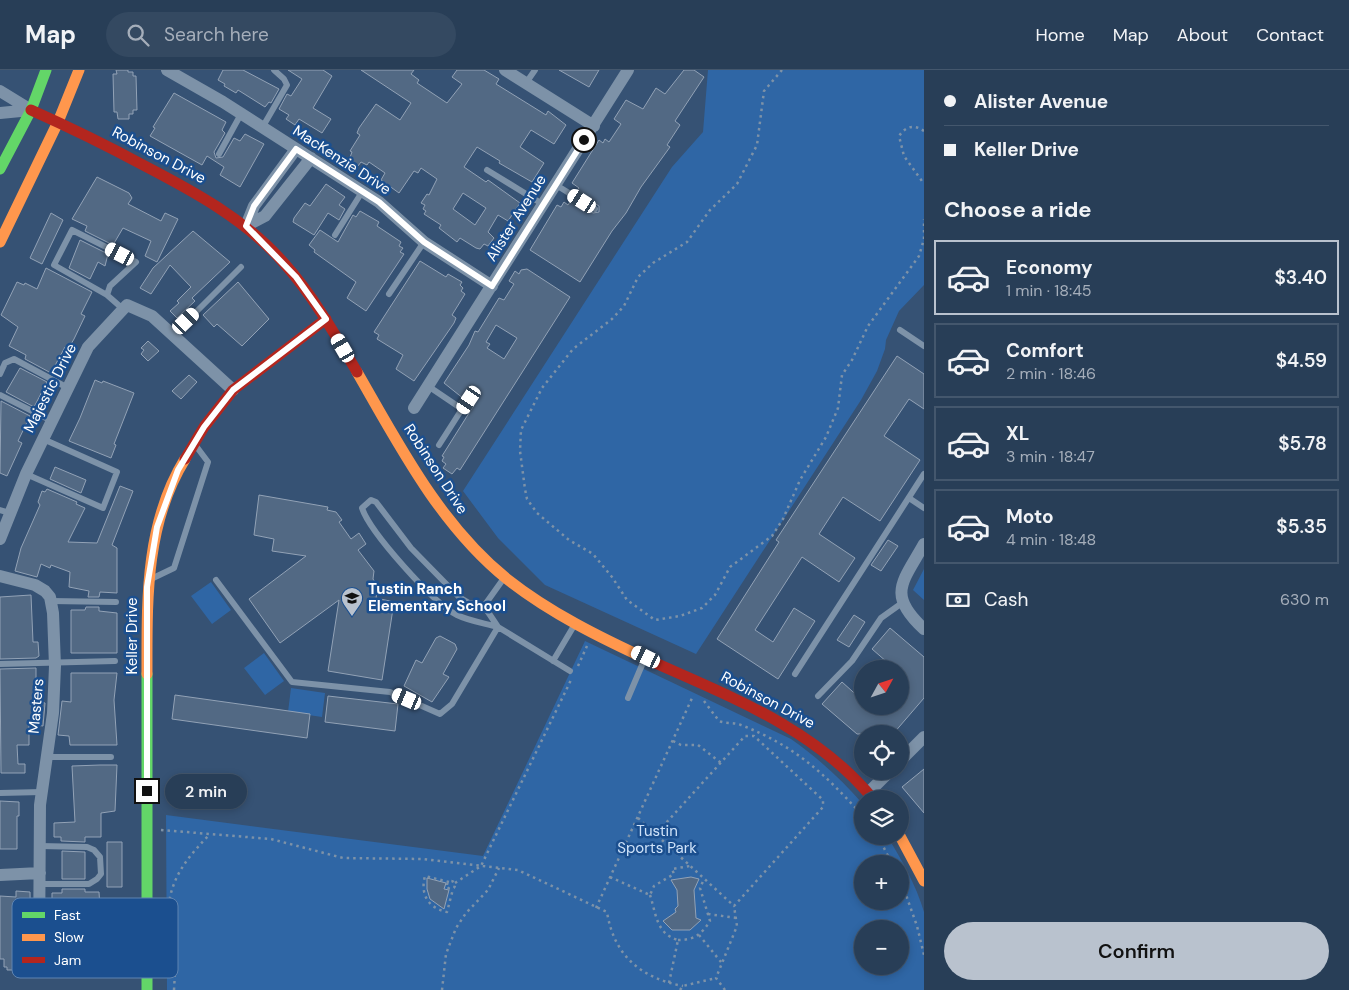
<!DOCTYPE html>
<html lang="en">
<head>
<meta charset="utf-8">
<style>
  body { margin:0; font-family:"DM Sans",sans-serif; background:#344961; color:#f1f3f6; height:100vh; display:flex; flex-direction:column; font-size:19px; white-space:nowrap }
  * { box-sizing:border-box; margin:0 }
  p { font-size:16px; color:#a5aeba }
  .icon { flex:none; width:28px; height:28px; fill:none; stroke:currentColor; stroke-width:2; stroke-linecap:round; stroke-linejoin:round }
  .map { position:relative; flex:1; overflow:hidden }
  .panel { display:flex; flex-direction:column; background:#283e57; width:425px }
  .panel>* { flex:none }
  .banner { display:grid; align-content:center; height:110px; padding:0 20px; background:#283e57 }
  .needle { width:32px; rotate:50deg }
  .fabs { position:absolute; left:854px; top:590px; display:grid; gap:10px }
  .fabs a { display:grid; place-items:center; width:55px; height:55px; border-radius:50%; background:#283e57; box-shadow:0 2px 8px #0003,0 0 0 1px #44576d; font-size:25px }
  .end { position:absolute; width:22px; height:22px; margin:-11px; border:6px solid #fff; background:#111; box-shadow:0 0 0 2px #111 }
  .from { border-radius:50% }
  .bubble { position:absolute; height:35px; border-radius:18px; background:#283e57; box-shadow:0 2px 8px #0003,0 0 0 1px #44576d; font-size:16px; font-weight:600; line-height:35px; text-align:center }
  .car { position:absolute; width:15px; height:30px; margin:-15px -8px; border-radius:6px; box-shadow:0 0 4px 1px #0007; background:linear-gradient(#fff 24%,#345 0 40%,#fff 0 76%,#345 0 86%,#fff 0) }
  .banner b { display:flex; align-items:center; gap:18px; height:48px; font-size:19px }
  .banner b+b { border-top:1px solid #44576d }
  .banner i { width:12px; height:12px; background:#f1f3f6 }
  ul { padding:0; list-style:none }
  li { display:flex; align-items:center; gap:15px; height:75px; margin:0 10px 8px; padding:0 10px; border:2px solid #44576d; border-radius:0px }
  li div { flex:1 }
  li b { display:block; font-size:19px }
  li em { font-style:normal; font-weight:600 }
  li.current { border-color:#b9c2ce }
  li>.icon { width:45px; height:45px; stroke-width:1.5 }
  h2 { padding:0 20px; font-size:22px; line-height:60px }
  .pay { display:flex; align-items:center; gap:12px; height:55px; padding:0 20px; font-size:19px }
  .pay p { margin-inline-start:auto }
  .button { display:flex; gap:10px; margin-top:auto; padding:10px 20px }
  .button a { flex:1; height:58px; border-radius:30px; background:#b9c2ce; color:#111; font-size:20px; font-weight:600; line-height:58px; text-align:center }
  header { display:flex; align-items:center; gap:30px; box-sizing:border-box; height:70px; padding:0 25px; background:#283e57; border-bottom:1px solid #44576d }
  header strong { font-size:24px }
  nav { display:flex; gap:28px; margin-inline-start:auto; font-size:18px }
  .search { width:350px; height:45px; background:#344961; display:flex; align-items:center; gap:12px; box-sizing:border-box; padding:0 18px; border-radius:28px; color:#a5aeba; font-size:19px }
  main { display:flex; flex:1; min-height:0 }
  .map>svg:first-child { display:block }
</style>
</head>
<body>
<header>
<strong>Map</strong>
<div class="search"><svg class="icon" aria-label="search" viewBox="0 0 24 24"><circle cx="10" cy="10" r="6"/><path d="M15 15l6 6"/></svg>Search here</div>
<nav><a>Home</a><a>Map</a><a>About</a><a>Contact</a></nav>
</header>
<main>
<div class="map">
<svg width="924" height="920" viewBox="0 0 924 920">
  <rect width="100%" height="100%" fill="#365274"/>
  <!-- green -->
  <path fill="#2f66a5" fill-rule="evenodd" d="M708 0H924V215L899 241 886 270 885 279 877 301 861 330 696 584 545 515 498 468 463 421 672 97 703 62Z
    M924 499V530L913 520Z
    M211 512 231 540 212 554 191 526Z
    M585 571 791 669C818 688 841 709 862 733V766H887C902 790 916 815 924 842V920H167L166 745 483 786ZM862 794H900V831H862ZM862 859H900V896H862Z
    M264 583 284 611 265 625 244 598Z
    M291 618 325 623 322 647 288 642Z"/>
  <!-- building -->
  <path fill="#526984" stroke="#92a2b6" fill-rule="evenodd" d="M116 0H128V2H133V6H136L137 40H133V44H129V49H118L117 42H114L113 4H117Z
    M223 0H243L279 19 271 33 269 32 265 37 238 20 236 23 224 16 225 14 218 10Z
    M288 0H323L332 6 313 38 331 49 322 63 299 49 295 55 286 49 289 45 279 39 287 24 291 26 302 9Z
    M361 0H414L411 4 419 10 417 13 447 33 462 14 452 7 457 0H484L499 9 496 14 546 45 548 41 566 55 554 74 531 60 520 77 544 93 532 112 499 93 500 91 477 77 464 97 486 112 488 110 520 133 508 151 498 145 488 162 494 168 488 176 484 174 480 179 476 178 460 168 457 172 439 158 441 155 424 144 426 141 423 139 425 135 421 133 427 124 429 125 437 109 421 98 418 103 414 101 399 123 381 110 385 103 369 92 367 95 361 92 358 96 349 90 352 82 350 81 360 65 357 63 359 58 376 34 400 50 411 33ZM463 123 486 138 475 155 453 139Z
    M559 0H599L589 17Z
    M684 0H694L704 7 675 51 680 55 667 75 670 77 641 117 626 143 612 161 580 212 530 180 557 135 561 137 564 132 568 135 571 130 593 143 599 142V136L576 122 579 118 572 113 599 70 603 73 605 69 609 72 621 54 614 49 626 30 643 39 656 18 665 24Z
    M174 23 226 52 222 60 225 63 214 82 216 88 223 87 234 68 240 71 245 64 264 74 240 117 220 105 224 97 207 86 202 95 150 66 155 58 153 57Z
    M97 107 129 123 132 128 128 134 161 151 165 143 178 149 157 192 145 186 151 171 123 158 113 175 85 161 87 156 72 149Z
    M326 114 345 127 339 135 345 139 339 150 328 143 314 165 293 152 294 148 305 133 310 136Z
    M360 141 379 152 377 156 401 172 399 176 403 178 400 182 404 184 366 241 347 228 356 212 314 182 315 180 309 175 320 160 338 172 353 145 356 147Z
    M51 143 63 150 42 194 30 188Z
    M193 161 230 192 192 228 195 231 177 248 170 241 179 233 177 231 191 217 170 195 151 224 140 218 153 198Z
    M80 170 108 184 105 196 98 192 90 209 69 198Z
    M420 191 446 207 448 204 462 212 460 215 463 218 461 221 465 224 452 245 456 248 454 253 414 311 396 299 403 285 377 269 379 265 374 262Z
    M46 198 92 222 81 244 85 246 74 269 68 279 65 277 51 303 25 289 26 285 9 276 18 257 1 245 17 212 24 215 25 213 37 219Z
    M527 199 570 227 460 400 457 398 452 404 443 398 446 394 442 391 444 387 442 386 474 335 472 334 474 330 470 325 464 329 444 313 469 275 475 261 478 262 499 228 504 230 514 214 509 211 515 201 519 204 521 200ZM496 255 517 268 504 289 487 278 490 274 486 272Z
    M238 212 269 249 242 276 217 254 214 257 203 245Z
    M148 271 159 281 148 291 141 284 144 280 141 278Z
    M897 286 924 304V339L909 329 884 366 920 390 880 451 843 427 819 464 855 488 839 512 802 487 755 560 773 572 794 538 815 551 778 609 717 569 779 472 776 470Z
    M20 298 47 312 34 337 6 322Z
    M189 305 197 312 181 329 172 321Z
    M95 310 102 313 103 311 134 323 114 374 116 375 111 388 69 371 80 348Z
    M1 331 30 346 18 371 22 373 7 406 0 403Z
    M55 397 86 410 81 423 50 409Z
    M120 416 133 421 112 475 117 478V523L100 522 99 527H88L89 521 69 517 70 502 51 495 50 498 41 494 37 507 15 501 21 478 40 435 38 432 42 421 45 422 47 419 77 432 76 434 85 438 68 472 97 473Z
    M259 425 328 437 327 440 336 442 342 450 339 452 351 469 359 463 366 474 358 480 374 501 373 509 378 517 376 528 394 532 382 610 328 601 339 530 280 573 249 529 306 486 272 481 274 469 254 465Z
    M888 470 898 476 881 501 871 495Z
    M31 525 33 572H38L39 586 36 588 0 589V527Z
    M86 537H99V541L117 543V583H71V540H85Z
    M854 545 865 552 849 577 837 570Z
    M890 558 924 587V628L893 664H857L822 634 842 612 862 630V636H870L875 641 879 636H900V612L904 607 900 603V599H895L872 579Z
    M440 566 455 574 457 579 443 604 449 607 432 632 404 616 416 590 422 593 436 568Z
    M36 598V631L45 633 43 656 29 654V675H17L18 694H25V703H1L0 599Z
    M71 603H117L114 630 117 675H70L69 666 58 665 62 631 71 632Z
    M175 625 310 644 307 668 172 649Z
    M328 626 398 634 395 661 325 652Z
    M100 695H117L115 741 101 743V767H85V772L61 771V767H54V753L75 752 72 696Z
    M924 699V743L902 717Z
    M0 731 19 732V746H17V779H0Z
    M107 772H122V817H107Z
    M62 781 85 782V809H62Z
    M691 807 699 809 694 820 696 848 701 850 690 860H672L663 851 676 842 675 839 678 836 677 820 671 810Z
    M427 808 446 813 444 819 449 820 444 839 430 829 427 819Z
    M62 819H85V822H99L100 838H88L89 858 108 860V885L90 887 89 891H63V896H56V898L17 897V900H7V897H4V889H0V826L16 827V821L30 822 31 885 34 892 39 893 46 890 47 886V848H52V823H62Z"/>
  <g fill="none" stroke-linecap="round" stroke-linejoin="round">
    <!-- path -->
    <path stroke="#7d92a8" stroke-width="2.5" stroke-dasharray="2.5 4" stroke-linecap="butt" d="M782 0 764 21 757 75 737 114 710 140 687 172 653 193 638 207 624 236 612 249 573 279 542 318 521 360 520 381 525 419 527 429 537 443 569 470 593 484 612 507 627 530 655 550 680 546 702 538 715 525 730 497 772 466 783 449 800 410 826 367 838 338 842 305 852 290 868 256 919 186 924 169V149
      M924 61C914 54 906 56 899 66L904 86 924 114
      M578 596 587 576
      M704 631 719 651C726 654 734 652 741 655 795 676 824 703 862 745
      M673 671 681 675H698L721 693
      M638 748 734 836 823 737V730L754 666H745L656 764
      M161 760 271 769 343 788 422 789 518 800 607 842C614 886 641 908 683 916
      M878 766 892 794
      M610 807 650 825 654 816 674 804 672 799 690 796
      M900 808 917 856 924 885
      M447 815a4 4 0 1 1 8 0a4 4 0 1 1-8 0Z
      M449 812 425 806C420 824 428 838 447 842L453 819
      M455 813 481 796 571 610
      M650 825C656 843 656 864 678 870L669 913
      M596 838 693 626
      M708 844 737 848
      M699 865 721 892
      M678 870C694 870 701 865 710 851L700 818 704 809
      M174 920 175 902 170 827C176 800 192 783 210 764
      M442 920 446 884 456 858 466 843 488 820 499 798
      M680 920 683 916 716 908
      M725 920 716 908 737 856 734 836"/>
    <!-- lane -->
    <path stroke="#7d92a8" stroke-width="6" d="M526 13 535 0
      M262 58 287 15 284 9 274 0
      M219 84 241 44
      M487 100 544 135
      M556 115 595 139
      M335 165 362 122
      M389 224 424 172
      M107 225 110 216 136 192 72 160 54 195 107 225 123 239
      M900 260 924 276
      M173 265 241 197
      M0 304 5 293 14 289 68 318
      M428 316 462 339 439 375
      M0 325 52 351
      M462 339 469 330
      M26 404 103 438 117 402 43 369
      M909 428 924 438
      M0 440 10 443
      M504 508 484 536 498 557 570 601
      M151 509 174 498 208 392 196 376
      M216 510 292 612 390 622 440 644 452 634 498 557C484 553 469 551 457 545 433 533 370 462 362 438L371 430 376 432 411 478 459 527 469 533 484 536
      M51 531 116 532
      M553 591 575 554
      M0 594 115 591
      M795 604 924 404
      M818 626 852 591 881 548 902 533
      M628 628 645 588
      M47 687H111
      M0 723 42 722
      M40 814H89L97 809 101 804 100 787 94 780 87 777 40 776"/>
    <!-- street -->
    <path stroke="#7d92a8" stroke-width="12" d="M167 0 223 32 379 132 424 172 492 216
      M505 0 594 56
      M0 21 31 40
      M0 43 31 40
      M296 79 254 136 246 156 265 146 311 88
      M414 338 628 0
      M0 469 26 404 88 277 127 235 152 246 233 320
      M924 474C903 512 886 524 924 559
      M0 506 35 515 45 521 50 527 53 543 55 596 53 643 40 735 39 885
      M900 691 924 667
      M869 722 890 701
      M0 805 40 803"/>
    <!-- fast -->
    <path stroke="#63d668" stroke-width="11" d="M0 99 31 40 46 0
      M147 604V920"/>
    <!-- slow -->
    <path stroke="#ff974d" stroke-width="11" d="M0 172 58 52 79 0
      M357 302C399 375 440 455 507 509 550 543 601 568 651 591
      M147 604C147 530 145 454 185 389
      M900 766 924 811"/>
    <!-- jam -->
    <path stroke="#b3261e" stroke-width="11" d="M31 40C69 57 106 75 143 95 193 121 245 149 283 192 312 224 335 264 357 302
      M185 389 204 357 233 320 326 249
      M651 591C731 627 816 659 873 729"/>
  </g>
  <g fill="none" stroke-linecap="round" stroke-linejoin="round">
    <!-- route -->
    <path stroke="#fff" stroke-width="6" d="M147 721V517L157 457 178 400 204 357 233 320 326 249 296 207 246 156 254 136 296 79 379 132 424 172 492 216 584 70"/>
  </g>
  <!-- icons -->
  <defs>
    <g id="school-pin" transform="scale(1.125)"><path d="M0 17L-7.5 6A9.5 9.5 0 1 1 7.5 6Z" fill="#b9c2ce" stroke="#1b4f8f"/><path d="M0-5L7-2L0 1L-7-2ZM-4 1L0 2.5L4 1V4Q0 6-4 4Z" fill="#111"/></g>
  </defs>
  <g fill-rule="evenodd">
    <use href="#school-pin" x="352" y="528"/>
  </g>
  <g text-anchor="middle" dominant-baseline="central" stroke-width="5" stroke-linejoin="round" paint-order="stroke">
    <!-- street labels -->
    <g font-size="15" fill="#fff" stroke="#1b4f8f">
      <text transform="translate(159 85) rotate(28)">Robinson Drive</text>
      <text transform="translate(342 90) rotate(33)">MacKenzie Drive</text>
      <text transform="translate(516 148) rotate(-58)">Alister Avenue</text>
      <text transform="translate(50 318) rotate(-63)">Majestic Drive</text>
      <text transform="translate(436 399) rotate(57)">Robinson Drive</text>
      <text transform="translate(132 566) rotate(-90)">Keller Drive</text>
      <text transform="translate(768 630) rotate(28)">Robinson Drive</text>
      <text transform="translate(36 636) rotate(-85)">Masters</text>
    </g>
    <!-- poi labels -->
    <g font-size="15" font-weight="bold" fill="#fff" stroke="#1b4f8f" text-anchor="start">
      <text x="368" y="519">Tustin Ranch<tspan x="368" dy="17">Elementary School</tspan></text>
    </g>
    <!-- park labels -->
    <g font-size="15" fill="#cfe3fa" stroke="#1b4f8f">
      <text x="657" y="761">Tustin<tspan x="657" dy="17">Sports Park</tspan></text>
    </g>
  </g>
  <!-- legend -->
  <rect x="12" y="828" width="166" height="80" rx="8" fill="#1b4f8f" stroke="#5f84b1" stroke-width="1"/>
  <rect x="22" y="842" width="23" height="6" fill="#63d668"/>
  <rect x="22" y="864" width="23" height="7" fill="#ff974d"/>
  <rect x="22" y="887" width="23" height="6" fill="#b3261e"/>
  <g font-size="14" fill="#fff">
    <text x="54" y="850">Fast</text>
    <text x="54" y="872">Slow</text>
    <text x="54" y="895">Jam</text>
  </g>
</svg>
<div class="fabs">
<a><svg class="needle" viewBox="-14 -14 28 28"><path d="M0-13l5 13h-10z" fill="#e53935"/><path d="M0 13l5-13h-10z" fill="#a5aeba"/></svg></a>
<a><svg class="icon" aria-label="locate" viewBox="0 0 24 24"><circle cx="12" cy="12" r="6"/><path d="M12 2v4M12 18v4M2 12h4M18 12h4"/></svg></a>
<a><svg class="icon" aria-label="layers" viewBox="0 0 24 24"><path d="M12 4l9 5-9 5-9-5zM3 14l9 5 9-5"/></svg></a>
<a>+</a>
<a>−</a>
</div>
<i class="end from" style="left:584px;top:70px"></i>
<i class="end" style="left:147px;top:721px"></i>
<div class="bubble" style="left:165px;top:704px;width:82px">2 min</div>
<i class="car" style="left:582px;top:131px;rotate:302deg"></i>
<i class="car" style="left:120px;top:184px;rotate:297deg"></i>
<i class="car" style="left:186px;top:251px;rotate:46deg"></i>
<i class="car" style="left:343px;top:278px;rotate:330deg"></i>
<i class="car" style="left:469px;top:330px;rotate:214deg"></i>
<i class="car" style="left:646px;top:587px;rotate:296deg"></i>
<i class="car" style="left:407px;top:629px;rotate:293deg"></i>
</div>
<section class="panel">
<div class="banner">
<b><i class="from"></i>Alister Avenue</b>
<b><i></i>Keller Drive</b>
</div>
<h2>Choose a ride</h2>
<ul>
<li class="current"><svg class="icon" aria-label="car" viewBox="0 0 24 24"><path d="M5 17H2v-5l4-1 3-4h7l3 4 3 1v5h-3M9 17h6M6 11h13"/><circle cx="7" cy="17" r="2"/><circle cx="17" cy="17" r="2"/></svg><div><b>Economy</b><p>1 min · 18:45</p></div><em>$3.40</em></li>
<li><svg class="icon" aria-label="car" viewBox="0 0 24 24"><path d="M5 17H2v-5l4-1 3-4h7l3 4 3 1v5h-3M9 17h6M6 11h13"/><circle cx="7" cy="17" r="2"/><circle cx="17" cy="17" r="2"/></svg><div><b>Comfort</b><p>2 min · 18:46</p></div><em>$4.59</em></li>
<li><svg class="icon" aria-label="car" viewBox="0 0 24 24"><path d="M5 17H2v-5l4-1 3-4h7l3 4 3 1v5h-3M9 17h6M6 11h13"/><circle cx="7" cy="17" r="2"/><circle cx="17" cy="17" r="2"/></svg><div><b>XL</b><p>3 min · 18:47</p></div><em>$5.78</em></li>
<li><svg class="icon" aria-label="car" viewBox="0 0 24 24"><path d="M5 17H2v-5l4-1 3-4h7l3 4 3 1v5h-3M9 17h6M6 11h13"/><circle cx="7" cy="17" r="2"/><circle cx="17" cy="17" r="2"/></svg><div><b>Moto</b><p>4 min · 18:48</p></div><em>$5.35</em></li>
</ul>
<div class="pay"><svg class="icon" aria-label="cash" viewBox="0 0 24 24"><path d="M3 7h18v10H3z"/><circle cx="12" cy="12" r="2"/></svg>Cash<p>630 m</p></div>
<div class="button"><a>Confirm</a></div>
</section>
</main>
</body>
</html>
